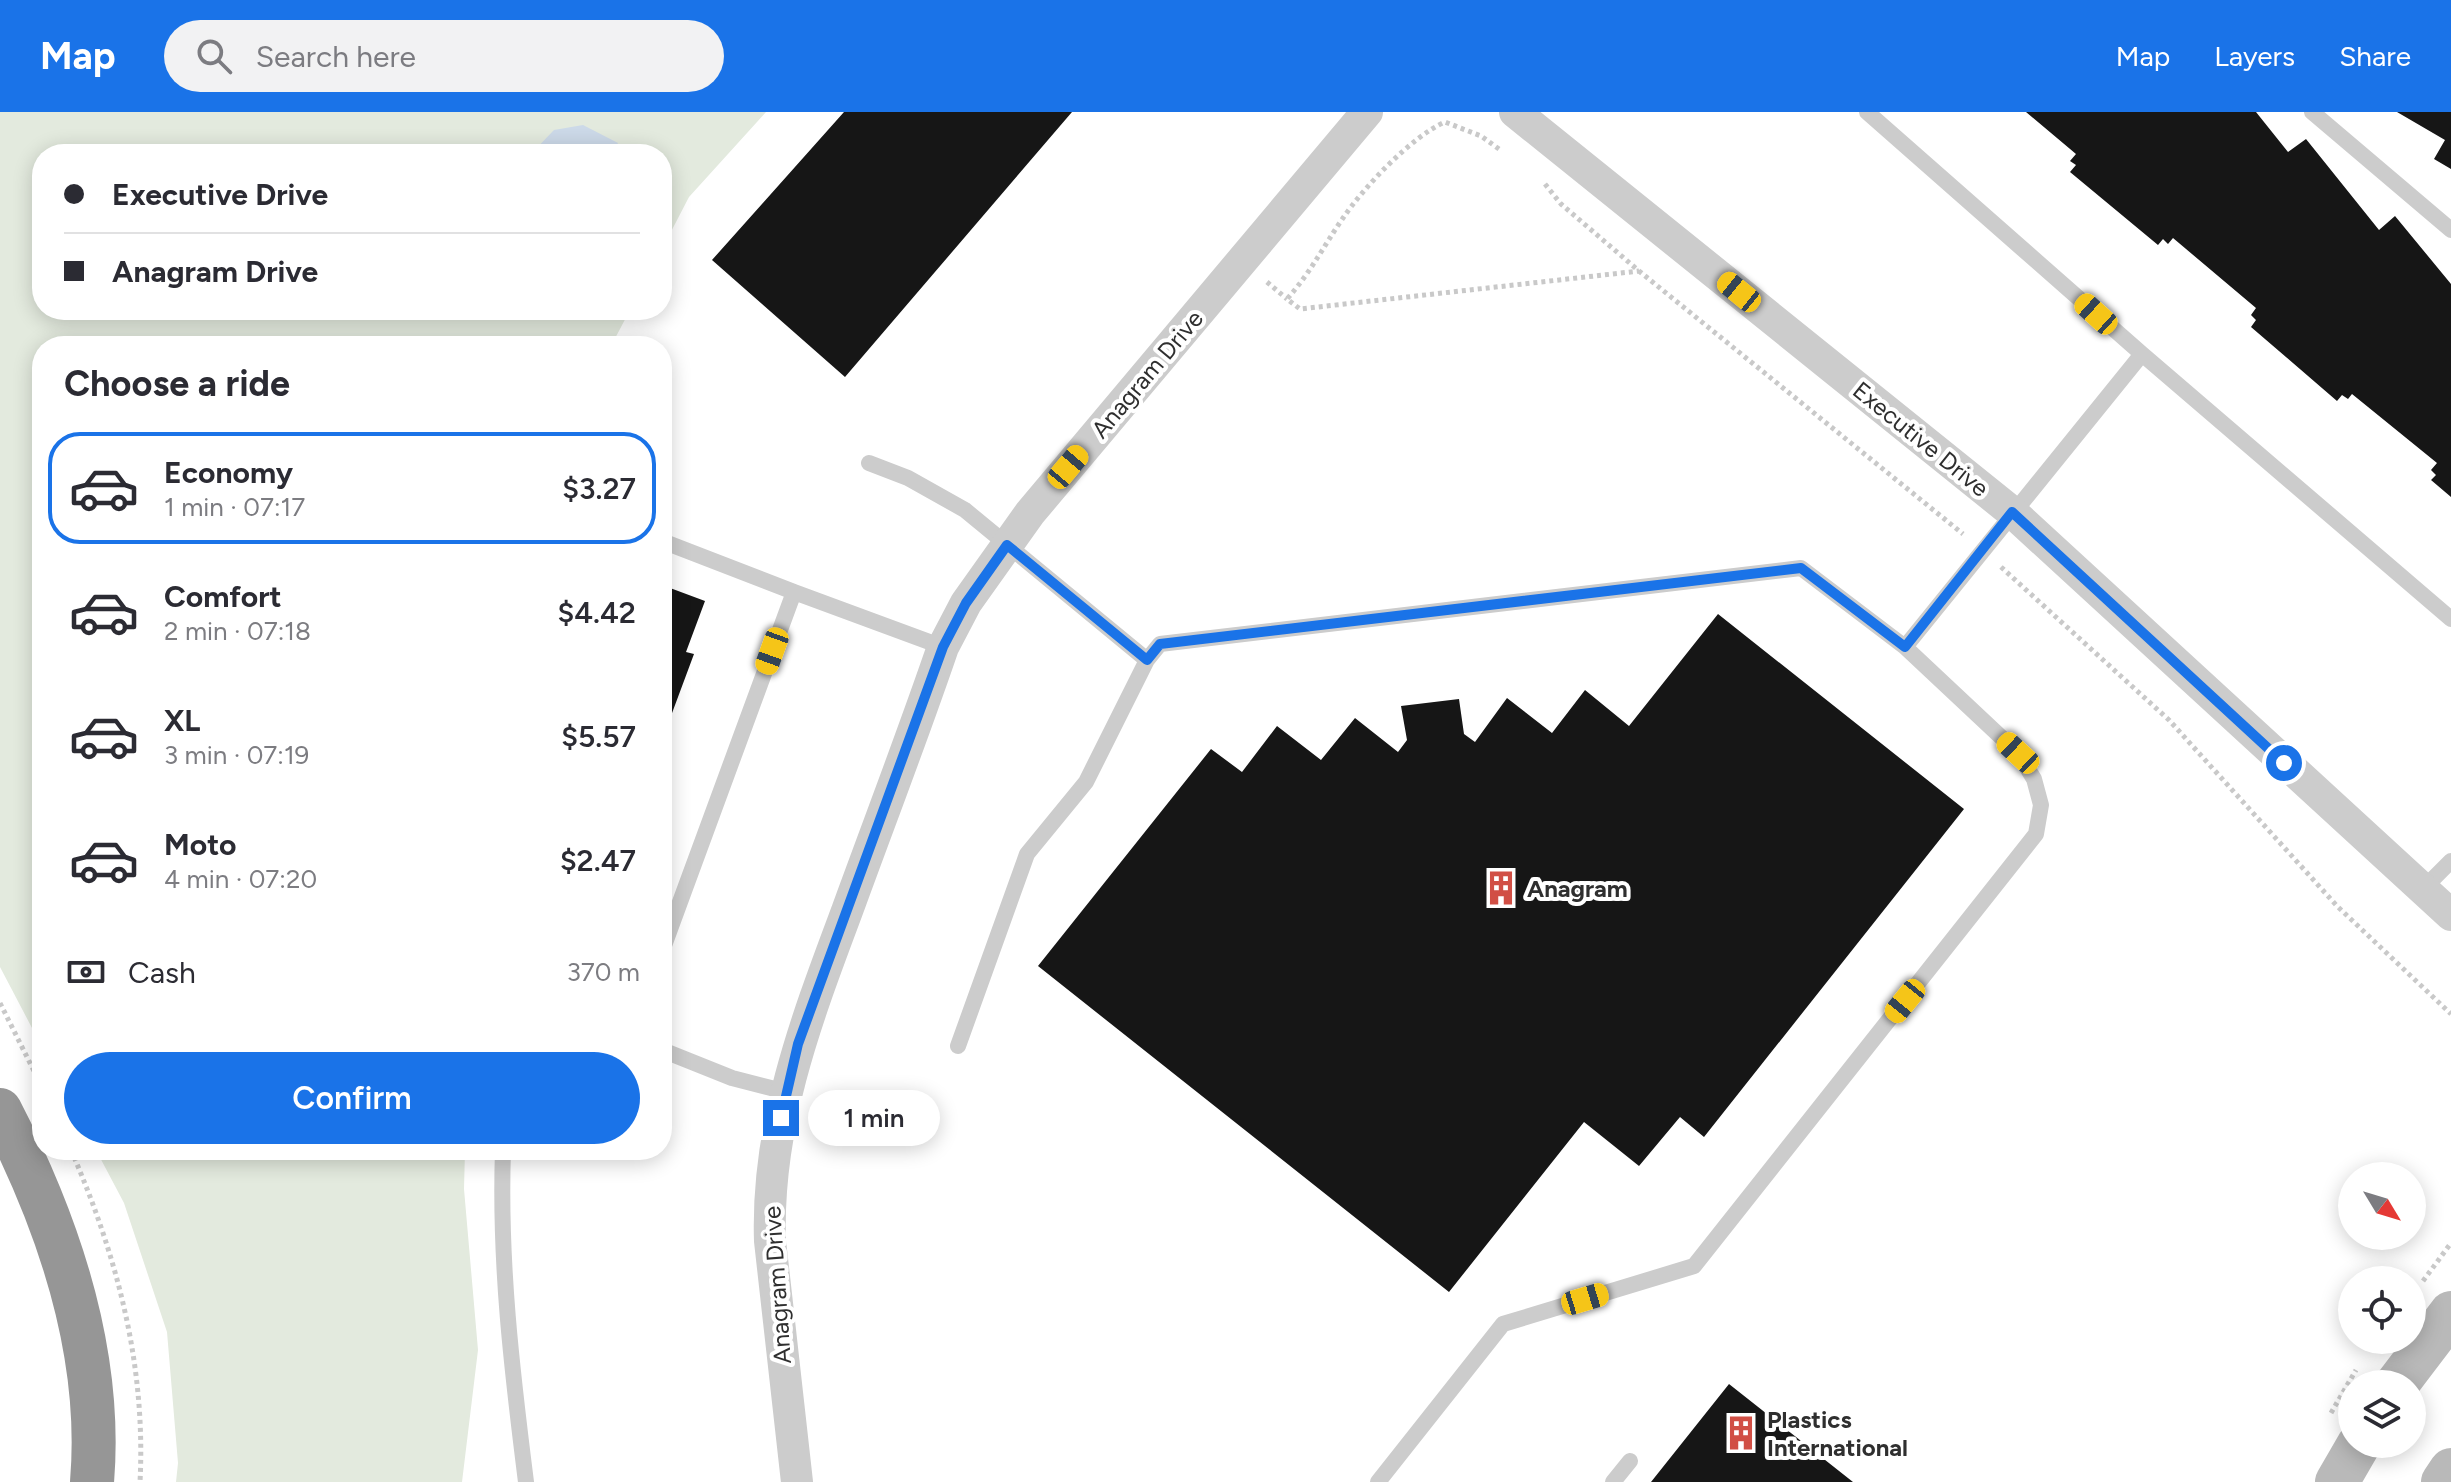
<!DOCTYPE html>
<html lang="en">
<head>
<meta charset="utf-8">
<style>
  body { margin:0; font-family:Figtree,sans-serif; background:#f2f2f3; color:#2b2b33; height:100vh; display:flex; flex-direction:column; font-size:30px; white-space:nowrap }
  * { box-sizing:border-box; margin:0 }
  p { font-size:26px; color:#7c7c81 }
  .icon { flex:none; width:44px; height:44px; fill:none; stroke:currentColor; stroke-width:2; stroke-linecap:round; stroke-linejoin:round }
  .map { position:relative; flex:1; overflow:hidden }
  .sheet { position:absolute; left:32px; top:224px; width:640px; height:824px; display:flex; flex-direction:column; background:#fff; border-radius:32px; box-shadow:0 4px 20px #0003 }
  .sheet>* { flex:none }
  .banner { position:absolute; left:32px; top:32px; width:640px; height:176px; border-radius:32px; box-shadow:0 4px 20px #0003; display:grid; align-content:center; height:176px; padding:0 32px; background:#fff }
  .needle { width:52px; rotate:128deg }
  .buttons { position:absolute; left:2338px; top:1050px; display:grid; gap:16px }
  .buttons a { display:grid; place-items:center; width:88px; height:88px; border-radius:50%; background:#fff; box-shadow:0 4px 20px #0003; font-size:40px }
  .end { position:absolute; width:36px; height:36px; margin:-18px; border:10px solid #1a73e8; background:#fff; box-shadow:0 0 0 4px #fff }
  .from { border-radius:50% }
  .bubble { position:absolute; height:56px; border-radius:28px; background:#fff; box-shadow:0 4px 20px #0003; font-size:26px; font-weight:600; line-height:56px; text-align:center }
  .car { position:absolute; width:24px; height:48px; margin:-24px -12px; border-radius:10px; box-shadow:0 0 6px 2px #0007; background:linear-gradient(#f5c518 24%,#345 0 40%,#f5c518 0 76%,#345 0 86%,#f5c518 0) }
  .banner b { display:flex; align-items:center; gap:28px; height:76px; font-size:30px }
  .banner b+b { border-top:2px solid #e1e1e2 }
  .banner i { width:20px; height:20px; background:#2b2b33 }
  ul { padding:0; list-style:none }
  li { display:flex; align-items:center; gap:24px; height:112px; margin:0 16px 12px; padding:0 16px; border:4px solid transparent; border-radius:32px }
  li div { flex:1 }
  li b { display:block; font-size:30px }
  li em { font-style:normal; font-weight:600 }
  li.active { border-color:#1a73e8 }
  li>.icon { width:72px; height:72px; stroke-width:1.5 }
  h2 { padding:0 32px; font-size:36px; line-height:96px }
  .pay { display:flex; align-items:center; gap:20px; height:88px; padding:0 32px; font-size:30px }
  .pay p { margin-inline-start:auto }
  .cta { display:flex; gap:16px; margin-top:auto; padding:16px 32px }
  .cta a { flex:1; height:92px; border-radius:48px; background:#1a73e8; color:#fff; font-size:32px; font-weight:600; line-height:92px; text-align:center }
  header { display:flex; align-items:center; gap:48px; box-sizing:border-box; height:112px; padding:0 40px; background:#1a73e8; color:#fff }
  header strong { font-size:38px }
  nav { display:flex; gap:44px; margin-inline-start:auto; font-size:28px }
  .search { width:560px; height:72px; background:#f2f2f3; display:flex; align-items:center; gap:20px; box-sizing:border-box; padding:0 28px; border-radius:44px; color:#7c7c81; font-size:30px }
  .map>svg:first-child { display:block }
</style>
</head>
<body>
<header>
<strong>Map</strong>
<div class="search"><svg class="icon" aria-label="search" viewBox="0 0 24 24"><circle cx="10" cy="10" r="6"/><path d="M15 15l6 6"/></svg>Search here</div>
<nav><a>Map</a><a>Layers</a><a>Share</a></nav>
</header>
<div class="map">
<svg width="2451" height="1370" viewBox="0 0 2451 1370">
  <rect width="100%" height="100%" fill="#fff"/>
  <!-- green -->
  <path fill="#e3eade" d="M0 0H766L689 85 662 137V42H42V198H630L611 234H42V935L0 855Z
    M96 1038H465L464 1077 478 1238 462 1370H176L178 1351 167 1220 124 1091Z"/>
  <!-- water -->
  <path fill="#ccd9e8" d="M583 13 618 31 612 42H531L554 18Z"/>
  <!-- building -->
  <path fill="#161616" d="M844 0H1072L845 265 712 148Z
    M2026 0H2256L2288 40 2306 27 2379 118 2395 104 2451 172V385L2431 368 2436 363 2431 358 2437 351 2352 282 2348 287 2342 283 2337 289 2251 215 2256 208 2251 203 2256 196 2173 126 2168 132 2163 127 2158 133 2070 60 2076 53 2070 49 2076 42Z
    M2397 0H2451V57L2434 47 2445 28Z
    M662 473 705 489 686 540 694 542 662 628Z
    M1718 502 1964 697 1704 1025 1680 1005 1639 1054 1584 1010 1449 1180 1038 854 1211 637 1242 660 1277 614 1321 648 1355 606 1398 640 1407 628 1401 594 1459 587 1464 622 1475 630 1507 586 1552 621 1585 578 1629 614Z
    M1729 1272 1853 1370H1651Z"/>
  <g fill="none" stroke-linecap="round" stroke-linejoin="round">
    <!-- path -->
    <path stroke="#c9c9c9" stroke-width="5" stroke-dasharray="4 4" stroke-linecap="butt" d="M1499 37 1481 24 1445 10C1411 25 1364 75 1343 106 1323 135 1311 160 1287 187L1300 197 1639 159
      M1545 72 1561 92 1639 159 1963 422
      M1267 170 1287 187
      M2001 455 2169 608 2337 794 2451 902
      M0 891 42 975
      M71 1038C117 1144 146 1253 140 1370
      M2423 1169 2451 1131
      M2331 1301 2356 1258"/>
    <!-- lane -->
    <path stroke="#ccc" stroke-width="16" d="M1867 0 2142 242 2451 507
      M2312 0 2451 118
      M869 351 908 366 965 398 1147 548 1160 532 1801 456 1905 535 2018 641 2034 667 2041 693 2036 722 1694 1154 1503 1212 1378 1370
      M662 429 794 480
      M1905 535 2142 242
      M2422 778 2451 749
      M662 839 794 480 943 535
      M958 934 1027 742 1086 670 1147 548
      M662 938 732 966 787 980
      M503 1038C499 1150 512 1259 526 1370
      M1613 1370 1630 1349"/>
    <!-- street -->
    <path stroke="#ccc" stroke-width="32" d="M1515 0 2012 400 2451 803
      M797 1370 770 1129C766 1012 807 906 847 799 879 711 913 623 943 535L966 491 1030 401 1367 0"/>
    <!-- secondary -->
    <path stroke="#b9b9b9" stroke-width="44" d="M2397 1272 2451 1201
      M2337 1370 2359 1332
      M2443 1370 2451 1358"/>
    <!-- highway -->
    <path stroke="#969696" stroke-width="44" d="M0 998C59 1112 103 1240 92 1370"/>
  </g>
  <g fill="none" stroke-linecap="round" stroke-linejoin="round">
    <!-- route -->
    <path stroke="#1a73e8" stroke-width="10" d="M781 1006 798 932 943 535 966 491 1007 433 1147 548 1160 532 1801 456 1905 535 2012 400 2284 651"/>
  </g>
  <!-- icons -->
  <defs>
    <g id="building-bare" transform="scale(2.76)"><path d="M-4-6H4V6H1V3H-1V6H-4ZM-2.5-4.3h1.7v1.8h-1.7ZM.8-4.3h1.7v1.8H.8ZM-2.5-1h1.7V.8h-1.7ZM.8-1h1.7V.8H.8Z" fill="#d14f45" stroke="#fff" stroke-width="2.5" paint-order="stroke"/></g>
  </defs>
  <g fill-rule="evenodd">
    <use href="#building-bare" x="1501" y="776"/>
    <use href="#building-bare" x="1741" y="1321"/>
  </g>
  <g text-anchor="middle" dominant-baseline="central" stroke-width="8" stroke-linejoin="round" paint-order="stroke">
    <!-- street labels -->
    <g font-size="24" fill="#2f2f2f" stroke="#fff">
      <text transform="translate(1147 262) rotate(-50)">Anagram Drive</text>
      <text transform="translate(1921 327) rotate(39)">Executive Drive</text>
      <text transform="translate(777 1173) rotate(-94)">Anagram Drive</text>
    </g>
    <!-- poi labels -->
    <g font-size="24" font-weight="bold" fill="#2f2f2f" stroke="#fff" text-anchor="start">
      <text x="1527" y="776">Anagram</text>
      <text x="1767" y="1307">Plastics<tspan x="1767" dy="28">International</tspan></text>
    </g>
  </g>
</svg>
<div class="buttons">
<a><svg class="needle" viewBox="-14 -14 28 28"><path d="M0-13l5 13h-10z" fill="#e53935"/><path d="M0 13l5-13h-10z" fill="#7c7c81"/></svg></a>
<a><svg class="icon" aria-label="locate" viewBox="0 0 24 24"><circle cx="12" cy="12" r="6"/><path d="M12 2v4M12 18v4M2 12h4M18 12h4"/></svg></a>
<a><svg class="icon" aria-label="layers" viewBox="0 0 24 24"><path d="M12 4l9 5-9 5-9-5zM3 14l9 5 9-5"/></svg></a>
</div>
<i class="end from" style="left:2284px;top:651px"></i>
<i class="end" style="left:781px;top:1006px"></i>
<div class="bubble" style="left:808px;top:978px;width:132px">1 min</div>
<i class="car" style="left:1739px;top:180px;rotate:309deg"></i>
<i class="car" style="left:2096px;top:202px;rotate:312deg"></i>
<i class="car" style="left:1068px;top:355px;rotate:40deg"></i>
<i class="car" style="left:772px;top:539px;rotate:200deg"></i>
<i class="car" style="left:2018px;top:641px;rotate:313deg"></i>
<i class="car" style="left:1905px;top:889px;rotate:219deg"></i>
<i class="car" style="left:1585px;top:1187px;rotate:73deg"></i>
<div class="banner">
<b><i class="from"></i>Executive Drive</b>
<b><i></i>Anagram Drive</b>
</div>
<section class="sheet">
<h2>Choose a ride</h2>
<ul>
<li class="active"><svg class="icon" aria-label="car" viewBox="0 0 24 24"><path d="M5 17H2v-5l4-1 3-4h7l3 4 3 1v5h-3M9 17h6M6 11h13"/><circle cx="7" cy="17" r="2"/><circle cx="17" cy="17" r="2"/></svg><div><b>Economy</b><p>1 min · 07:17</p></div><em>$3.27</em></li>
<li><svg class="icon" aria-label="car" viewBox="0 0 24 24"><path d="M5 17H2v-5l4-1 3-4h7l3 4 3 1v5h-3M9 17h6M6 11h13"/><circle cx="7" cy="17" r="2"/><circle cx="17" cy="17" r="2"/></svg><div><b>Comfort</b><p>2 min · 07:18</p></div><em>$4.42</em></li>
<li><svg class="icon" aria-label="car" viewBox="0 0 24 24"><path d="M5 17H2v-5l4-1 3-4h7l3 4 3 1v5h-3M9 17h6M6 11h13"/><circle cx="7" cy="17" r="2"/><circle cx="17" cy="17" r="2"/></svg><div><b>XL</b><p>3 min · 07:19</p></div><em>$5.57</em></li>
<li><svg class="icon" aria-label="car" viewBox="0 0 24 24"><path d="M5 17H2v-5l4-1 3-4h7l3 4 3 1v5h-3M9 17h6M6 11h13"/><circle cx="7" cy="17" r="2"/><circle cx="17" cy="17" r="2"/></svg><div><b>Moto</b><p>4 min · 07:20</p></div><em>$2.47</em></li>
</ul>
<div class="pay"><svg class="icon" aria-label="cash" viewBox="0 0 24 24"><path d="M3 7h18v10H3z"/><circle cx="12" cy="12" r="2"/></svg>Cash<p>370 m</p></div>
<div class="cta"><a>Confirm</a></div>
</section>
</div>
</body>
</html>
